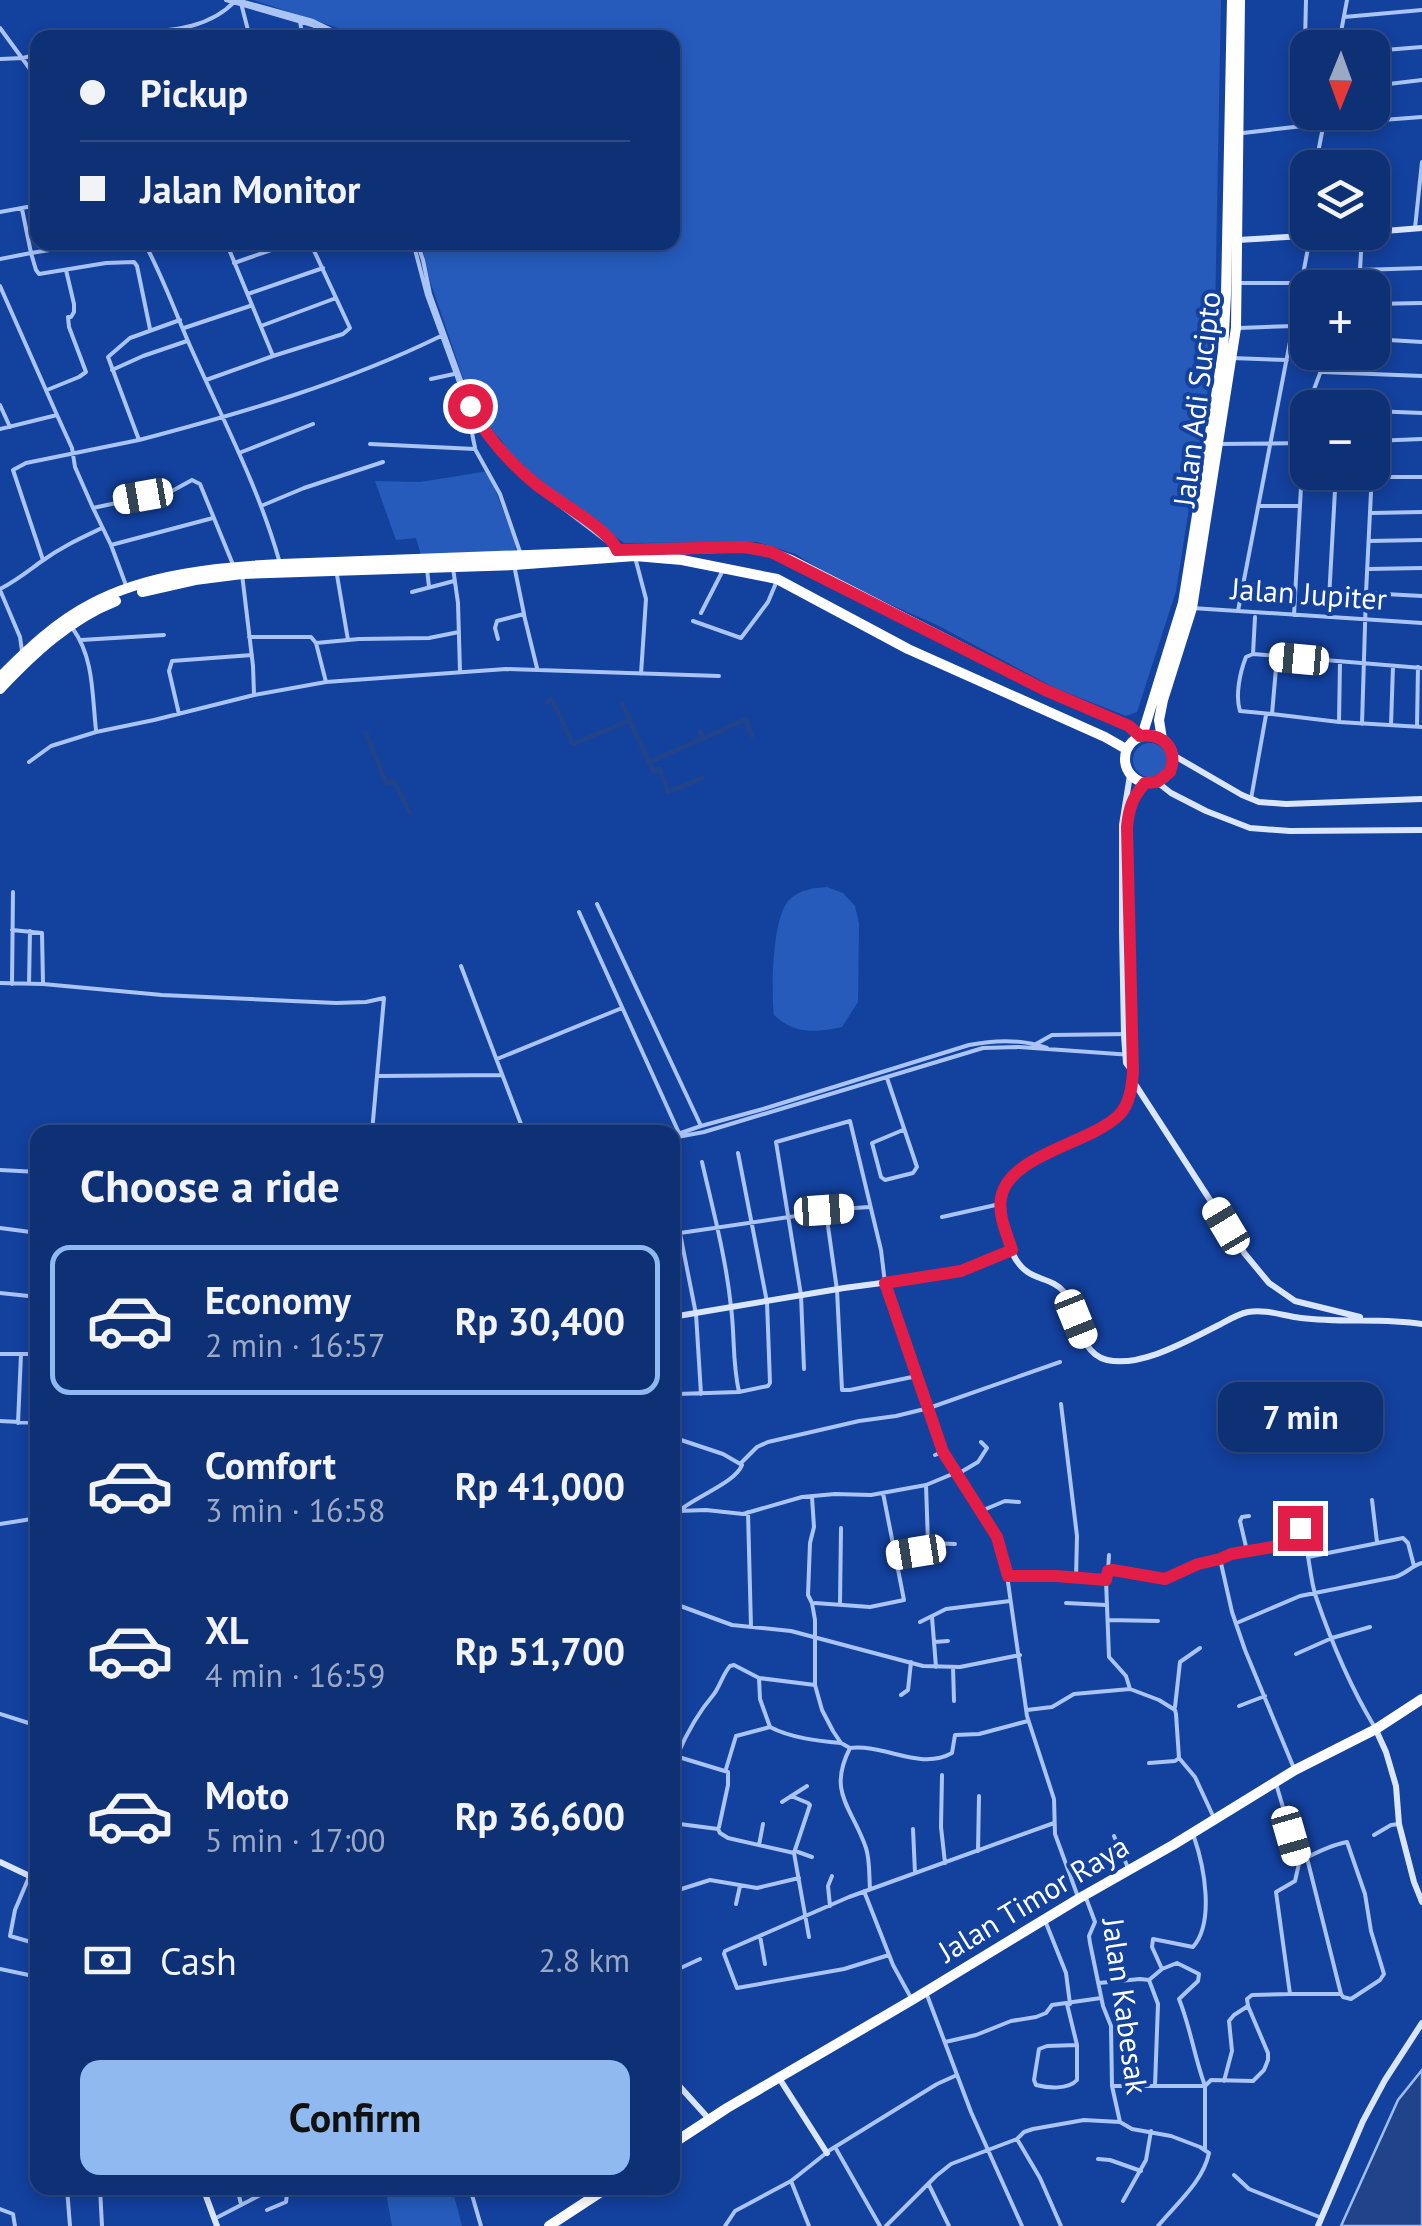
<!DOCTYPE html>
<html lang="en">
<head>
<meta charset="utf-8">
<style>
  body { margin:0; font-family:"PT Sans",sans-serif; background:#17397b; color:#f1f3f6; height:100vh; display:flex; flex-direction:column; font-size:38px; white-space:nowrap }
  * { box-sizing:border-box; margin:0 }
  p { font-size:32px; color:#9ba9c5 }
  .icon { flex:none; width:55px; height:55px; fill:none; stroke:currentColor; stroke-width:2; stroke-linecap:round; stroke-linejoin:round }
  .map { position:relative; flex:1; overflow:hidden }
  .side { position:absolute; left:30px; top:1125px; width:650px; height:1070px; display:flex; flex-direction:column; background:#0e3176; border-radius:20px; box-shadow:0 5px 15px #0003,0 0 0 2px #2e4c88 }
  .side>* { flex:none }
  .guide { position:absolute; left:30px; top:30px; width:650px; height:220px; border-radius:20px; box-shadow:0 5px 15px #0003,0 0 0 2px #2e4c88; display:grid; align-content:center; height:220px; padding:0 50px; background:#0e3176 }
  .needle { width:65px; rotate:181deg }
  .tools { position:absolute; left:1290px; top:30px; display:grid; gap:20px }
  .tools a { display:grid; place-items:center; width:100px; height:100px; border-radius:20px; background:#0e3176; box-shadow:0 5px 15px #0003,0 0 0 2px #2e4c88; font-size:50px }
  .end { position:absolute; width:45px; height:45px; margin:-22px; border:12px solid #e11d48; background:#fff; box-shadow:0 0 0 5px #fff }
  .from { border-radius:50% }
  .bubble { position:absolute; height:70px; border-radius:20px; background:#0e3176; box-shadow:0 5px 15px #0003,0 0 0 2px #2e4c88; font-size:32px; font-weight:800; line-height:70px; text-align:center }
  .car { position:absolute; width:30px; height:60px; margin:-30px -15px; border-radius:12px; box-shadow:0 0 8px 2px #0007; background:linear-gradient(#fff 24%,#345 0 40%,#fff 0 76%,#345 0 86%,#fff 0) }
  .guide b { display:flex; align-items:center; gap:35px; height:95px; font-size:38px }
  .guide b+b { border-top:2px solid #2e4c88 }
  .guide i { width:25px; height:25px; background:#f1f3f6 }
  ul { padding:0; list-style:none }
  li { display:flex; align-items:center; gap:30px; height:150px; margin:0 20px 15px; padding:0 30px; border:5px solid transparent; border-radius:20px }
  li div { flex:1 }
  li b { display:block; font-size:38px }
  li em { font-style:normal; font-weight:800 }
  li.current { border-color:#90b9f0 }
  li>.icon { width:90px; height:90px; stroke-width:1.5 }
  h2 { padding:0 50px; font-size:45px; line-height:120px }
  .pay { display:flex; align-items:center; gap:25px; height:110px; padding:0 50px; font-size:38px }
  .pay p { margin-inline-start:auto }
  .action { display:flex; gap:20px; margin-top:auto; padding:20px 50px }
  .action a { flex:1; height:115px; border-radius:20px; background:#90b9f0; color:#111; font-size:40px; font-weight:800; line-height:115px; text-align:center }
  .map>svg:first-child { display:block }
</style>
</head>
<body>
<div class="map">
<svg width="1422" height="2226" viewBox="0 0 1422 2226">
  <rect width="100%" height="100%" fill="#13419e"/>
  <!-- green -->
  <path fill="#265bbc" d="M253 0H1221L1215 315 1209 381 1176 591 1137 712 1126 716 1055 688 937 625 847 585 795 554 757 542 624 543 516 467 502 441 475 413 430 281 421 243 672 242V38L354 37 350 32Z
    M488 471 515 542 516 552 421 555 416 538 396 540 375 481 420 482Z
    M1133 760a17 17 0 1 1 34 0a17 17 0 1 1-34 0Z
    M827 887 843 893 855 906 859 924 858 1002 842 1027C815 1033 794 1034 774 1015 771 991 772 915 790 899 801 889 814 888 827 887Z
    M385 2188H452L462 2226H392Z"/>
  <!-- water -->
  <path fill="#214389" stroke="#9cbdf7" stroke-width="2.5" d="M1422 2070V2226H1341L1398 2100Z"/>
  <g fill="none" stroke-linecap="round" stroke-linejoin="round">
    <!-- canal -->
    <path stroke="#214389" stroke-width="5" d="M547 702 552 699 573 744 628 721
      M622 703 653 771 660 769 668 792 702 778
      M366 733 386 783 394 781 410 813
      M702 739 746 719 752 736
      M649 762 702 739 700 731"/>
    <!-- street -->
    <path stroke="#aac4f4" stroke-width="4" d="M226 0 312 25 340 38
      M237 0 313 21 348 38
      M241 3 250 38
      M1344 17 1422 10
      M300 22 303 38
      M0 28 38 80
      M99 38C144 29 202 38 236 0
      M1338 48 1347 0
      M1372 51 1422 47
      M0 59 23 58 38 54
      M1372 86 1422 80
      M1303 126 1306 0
      M1243 133 1303 126 1422 117
      M1315 168 1326 112
      M22 209 31 253 74 246 79 242
      M0 212 38 205
      M1415 228 1422 162
      M1306 234 1308 214
      M144 242C163 277 175 312 191 348 222 418 258 486 279 560
      M413 242 427 295 460 385
      M417 242 423 260 430 294 472 411 513 464 544 491 603 532 616 545 617 550
      M0 259 31 253 36 270 39 274 106 263 134 262 137 266 150 329
      M234 263 294 242
      M1360 270 1362 235
      M1237 283H1302
      M0 286 57 415 0 429
      M1352 288 1360 270 1422 268
      M248 294 323 268
      M1372 304 1422 303
      M180 320 130 338 108 357 139 440C242 413 345 383 441 336
      M261 326 336 298
      M184 328 250 306
      M1239 328 1294 326
      M1372 339 1422 342
      M273 356 343 334 350 328 310 242
      M1231 358 1287 360
      M112 370 143 356 187 341
      M1322 372 1422 376
      M431 379 454 374
      M206 380 273 356 226 242
      M47 390 79 377 86 372 69 327 68 317H71L74 312V304L66 270
      M466 403C471 418 471 433 475 447
      M0 405 10 427
      M1372 411 1422 413
      M57 415 72 448 75 467 93 508
      M1372 441 1422 439
      M370 444 475 449 500 494 520 552
      M1219 444 1308 443
      M499 451 525 479 614 547
      M239 453 313 424
      M1372 464 1374 441
      M1372 477H1422
      M261 506 304 488 383 462
      M1259 506H1298
      M1372 513 1422 512
      M1369 541 1422 540
      M111 545 213 518
      M43 560 13 470 26 463 139 440
      M636 561 646 599 641 674
      M453 568 458 603 460 671
      M427 569 429 587
      M1368 569 1422 568
      M242 574 253 666 254 694
      M337 575 348 640
      M1243 584 1293 589
      M127 588 111 545 93 508 172 491 192 480 200 484 234 567
      M0 589C16 581 28 571 42 561 61 547 81 538 102 528
      M0 590 20 637 22 651
      M412 592 454 581
      M1366 593 1372 472
      M1192 608 1422 623
      M1238 611 1310 238
      M701 613 722 572
      M524 615 537 668
      M1294 615 1304 432 1307 408 1328 352
      M1255 617 1253 654 1246 657C1240 672 1235 696 1240 711L1272 714 1277 657
      M1328 617 1336 472
      M693 621 741 638 768 602 776 583
      M73 629C94 658 92 695 96 730
      M249 637H311L316 643 326 682
      M498 639 495 628 497 621 524 614 514 565
      M81 640 164 635
      M316 643 359 639 429 638 459 632
      M1253 654 1422 668
      M179 714 169 671 172 661 252 655
      M1272 714 1339 722 1422 727
      M1339 722 1340 662
      M1362 724 1366 593 1422 596
      M1391 725 1393 666
      M1417 726 1418 667
      M29 762 51 746 96 732 154 720 254 695 326 682 506 669 719 676
      M1251 799 1266 715
      M597 904 701 1126
      M579 912 679 1133
      M12 930 42 933 43 983
      M461 966 524 1132
      M0 983 43 984 162 995 336 1003 366 1002 384 998 372 1132
      M12 984 13 892
      M29 984 30 931
      M1036 1044 1052 1035 1131 1034
      M497 1059 622 1008
      M378 1076 502 1075
      M887 1078 917 1167 913 1173 885 1180 881 1177 872 1143 903 1130
      M672 1136 701 1126 763 1109 969 1045C994 1040 1022 1039 1047 1048
      M672 1138 704 1132 983 1048 1019 1047 1132 1055
      M702 1162C713 1210 726 1258 731 1307 735 1337 732 1361 739 1392
      M0 1170 38 1172
      M672 1193 696 1314 701 1394
      M823 1212 824 1210 870 1207
      M942 1217 1000 1204
      M0 1228 38 1233
      M680 1233 823 1212 827 1219 837 1290 842 1390H850L917 1376
      M0 1293 38 1297
      M0 1354H38
      M804 1369 801 1295 776 1142 850 1121 881 1250 885 1283 943 1452
      M677 1394 739 1392 768 1386 770 1383 767 1302 738 1153
      M1061 1404 1077 1536 1076 1578
      M0 1421 38 1423
      M18 1423 21 1354
      M672 1437 723 1454 742 1465C735 1483 696 1496 679 1511
      M935 1455 943 1452 993 1529 1004 1554 1027 1716 1054 1799 1055 1834 1078 1897
      M741 1463 757 1447 768 1442 859 1421 896 1416 929 1408 1060 1362
      M956 1475 978 1462 987 1448 981 1442
      M812 1497 814 1527 810 1543 808 1595 812 1603 815 1620V1685L822 1710 833 1731 841 1743 850 1748C827 1793 852 1807 866 1848 870 1860 869 1876 870 1889
      M1372 1500 1377 1542
      M678 1511 706 1510 743 1514 802 1497 835 1494 871 1495 926 1485
      M981 1511 1005 1501 1019 1502
      M748 1512 751 1627
      M1281 1513 1288 1545
      M1300 1521 1302 1542
      M0 1524 38 1518
      M955 1544 928 1543 926 1485 955 1473
      M1247 1551 1240 1521 1242 1517 1249 1516
      M894 1555 923 1551 928 1543
      M1308 1557 1403 1538 1408 1543 1414 1566
      M1220 1559 1232 1612 1245 1650 1293 1766
      M1108 1571 1109 1555
      M1009 1576 1106 1580 1109 1657 1126 1676 1130 1689
      M1106 1580 1108 1571 1113 1570 1165 1579 1198 1564 1220 1559 1231 1554 1305 1543C1310 1560 1310 1579 1316 1597 1331 1641 1350 1686 1374 1726
      M815 1603 870 1607 904 1600 883 1493
      M1066 1603 1106 1605
      M675 1604 732 1625 791 1631 923 1666 960 1667 1020 1655
      M840 1604 841 1528
      M932 1617 936 1667
      M1108 1620 1158 1621
      M920 1622 946 1609 1010 1601
      M1239 1622 1300 1596 1395 1577C1406 1574 1411 1566 1422 1563
      M934 1642 948 1641
      M1296 1654 1332 1638 1370 1627
      M953 1667 954 1701
      M759 1678 760 1699 770 1727C791 1738 818 1741 841 1743
      M901 1695 908 1690 911 1662
      M1239 1706 1265 1696
      M1175 1707 1180 1662 1200 1648
      M1027 1710 1052 1707 1074 1694 1130 1689 1159 1700 1175 1710 1176 1714 1179 1758 1195 1777 1214 1818
      M0 1714 38 1726
      M850 1748C885 1744 920 1771 952 1753L955 1735 979 1734 1028 1721
      M672 1755 728 1772V1785L719 1827
      M677 1756C687 1732 697 1714 714 1694 720 1686 723 1674 730 1666L734 1665 759 1678 815 1685
      M1149 1763 1175 1761 1179 1758
      M726 1769 736 1736 770 1727
      M942 1775 941 1827 945 1863
      M1277 1787 1298 1858 1302 1860C1317 1852 1331 1845 1347 1842L1365 1894 1371 1931 1384 1974 1380 1980 1351 1999 1343 1997 1341 1994 1307 1858
      M791 1796 808 1803 810 1805 794 1853 809 1937
      M782 1802 807 1786
      M672 1823 718 1829 720 1833 728 1838 794 1853
      M913 1829 915 1873
      M1374 1835 1391 1825 1399 1824
      M1114 1836 1129 1870
      M759 1845 763 1824
      M978 1851 979 1796
      M798 1852 812 1857
      M29 1877 15 1910 10 1936 38 1944
      M864 1891 893 1965 910 1996
      M672 1892 710 1880 757 1888 799 1878
      M1086 1898 1095 1922 1089 1936 1090 1943 1103 2006 1111 2026 1112 2086 1120 2122
      M736 1904 740 1886
      M830 1906 828 1886 832 1876
      M1046 1923 1066 1973 1070 2004
      M760 1936 765 1964
      M889 1955 844 1969 737 1988 724 1954 725 1951 849 1897 1054 1823
      M0 1969 38 1977
      M1162 1969 1152 1947 1153 1939 1193 1947C1215 1922 1204 1866 1194 1837
      M672 1972 700 1959
      M1149 1980 1162 1969 1177 1963 1199 1974 1198 1981 1179 1999C1190 2026 1194 2055 1204 2083
      M1099 1983 1140 1979 1149 1980 1158 2004 1155 2086
      M1290 1994H1340
      M927 1995 971 2112 1022 2226
      M1067 2004 1077 2045V2080C1068 2090 1048 2088 1036 2085L1034 2080 1039 2049 1047 2046 1077 2045
      M945 2042 976 2035 1011 2021 1036 2017 1046 2013 1052 2005 1101 1998
      M1224 2081 1232 2051 1229 2021 1234 2015 1248 2006
      M1112 2086H1205V2148
      M1205 2086 1211 2080 1253 2081 1264 2070 1268 2060V2053L1248 2006 1247 1999 1252 1995 1290 1994 1276 1892 1295 1881 1300 1859
      M1017 2139 1040 2178 1061 2226
      M835 2147 880 2226
      M1098 2159 1110 2160 1141 2171
      M1234 2175 1249 2189 1322 2218
      M791 2181 809 2226
      M929 2185 949 2226
      M67 2188 70 2226
      M100 2188 102 2226
      M237 2188 241 2204
      M470 2188 481 2226
      M1123 2201 1146 2160 1151 2131
      M0 2209 13 2214 15 2226
      M267 2210 286 2202 287 2194 283 2188
      M216 2218 274 2188
      M725 2226 735 2211 791 2181 830 2150 937 2084 957 2075
      M886 2226 936 2176 951 2164 1017 2139 1024 2132 1033 2129 1084 2120 1120 2122 1132 2129 1171 2136 1200 2147 1209 2153C1203 2182 1176 2204 1158 2226"/>
    <!-- secondary -->
    <path stroke="#dae6fd" stroke-width="6" d="M1372 232 1422 228
      M1238 240 1370 232
      M1173 755 1242 795 1259 802 1286 804 1422 799
      M1130 775 1122 825V931L1124 1035 1126 1063 1132 1071
      M1157 782 1171 793 1206 811 1250 828 1290 831 1422 830
      M1145 783 1131 802 1127 827 1133 1072C1132 1086 1130 1103 1119 1114 1100 1135 1053 1150 1027 1166 1018 1171 1010 1176 1005 1186 995 1207 1007 1256 1025 1270 1036 1280 1054 1279 1064 1292 1080 1311 1077 1353 1107 1360 1142 1368 1190 1339 1221 1324 1230 1319 1238 1314 1248 1312 1266 1309 1284 1316 1301 1318 1341 1323 1382 1318 1422 1324
      M1133 1081 1245 1254 1269 1283 1295 1301 1360 1317
      M672 1317 844 1288 950 1274 1013 1250
      M672 1512 678 1511V1570L672 1634
      M1376 1730 1386 1752 1396 1786 1399 1824 1414 1882 1422 1902
      M0 1862 38 1880
      M672 2022 674 2033 672 2046
      M672 2078 710 2120
      M779 2078 827 2153
      M203 2188 217 2226
      M1318 2226 1363 2121 1385 2080 1422 2023"/>
    <!-- highway -->
    <path stroke="#fff" stroke-width="10" d="M142 592 195 580 242 574 514 565 635 556 682 560 777 579 908 649 1105 737 1126 749
      M0 677C27 650 56 622 91 604 146 574 219 567 281 564L744 547 764 550 791 560 1045 690 1129 726 1141 736
      M0 689C33 654 70 619 116 601
      M1125 759a24 24 0 1 1 48 0a24 24 0 1 1-48 0Z
      M1142 736 1183 603 1223 352 1226 294 1232 0
      M1162 739 1159 720 1163 700 1192 608 1236 328 1240 0
      M672 2144 727 2108 912 2000 1078 1899 1173 1845 1295 1770 1376 1729 1422 1699
      M549 2226 607 2188"/>
  </g>
  <g fill="none" stroke-linecap="round" stroke-linejoin="round">
    <!-- route -->
    <path stroke="#e11d48" stroke-width="12" d="M470 406C486 436 511 464 537 485 558 502 609 529 617 550L744 547 771 552 1045 690 1129 726 1140 736C1164 733 1178 749 1170 772L1157 782 1145 783C1132 798 1129 808 1127 827L1133 1072C1132 1086 1130 1104 1119 1115 1090 1144 1009 1154 1001 1198 998 1216 1007 1234 1012 1250L961 1271 885 1283 943 1452 997 1537 1008 1576H1056L1106 1580 1108 1571 1113 1570 1165 1579 1198 1564 1220 1559 1231 1554 1302 1542 1300 1528"/>
  </g>
  <g text-anchor="middle" dominant-baseline="central" stroke-width="8" stroke-linejoin="round" paint-order="stroke">
    <!-- street labels -->
    <g font-size="30" fill="#fff" stroke="#13419e">
      <text transform="translate(1196 399) rotate(-83)">Jalan Adi Sucipto</text>
      <text transform="translate(1309 593) rotate(4)">Jalan Jupiter</text>
      <text transform="translate(1033 1898) rotate(-31)">Jalan Timor Raya</text>
      <text transform="translate(1126 2006) rotate(82)">Jalan Kabesak</text>
    </g>
  </g>
</svg>
<div class="tools">
<a><svg class="needle" viewBox="-14 -14 28 28"><path d="M0-13l5 13h-10z" fill="#e53935"/><path d="M0 13l5-13h-10z" fill="#9ba9c5"/></svg></a>
<a><svg class="icon" aria-label="layers" viewBox="0 0 24 24"><path d="M12 4l9 5-9 5-9-5zM3 14l9 5 9-5"/></svg></a>
<a>+</a>
<a>−</a>
</div>
<i class="end from" style="left:470px;top:406px"></i>
<i class="end" style="left:1300px;top:1528px"></i>
<div class="bubble" style="left:1218px;top:1382px;width:165px">7 min</div>
<i class="car" style="left:143px;top:496px;rotate:260deg"></i>
<i class="car" style="left:1299px;top:659px;rotate:275deg"></i>
<i class="car" style="left:824px;top:1210px;rotate:86deg"></i>
<i class="car" style="left:1226px;top:1226px;rotate:329deg"></i>
<i class="car" style="left:1076px;top:1319px;rotate:158deg"></i>
<i class="car" style="left:916px;top:1552px;rotate:261deg"></i>
<i class="car" style="left:1291px;top:1836px;rotate:164deg"></i>
<div class="guide">
<b><i class="from"></i>Pickup</b>
<b><i></i>Jalan Monitor</b>
</div>
<section class="side">
<h2>Choose a ride</h2>
<ul>
<li class="current"><svg class="icon" aria-label="car" viewBox="0 0 24 24"><path d="M5 17H2v-5l4-1 3-4h7l3 4 3 1v5h-3M9 17h6M6 11h13"/><circle cx="7" cy="17" r="2"/><circle cx="17" cy="17" r="2"/></svg><div><b>Economy</b><p>2 min · 16:57</p></div><em>Rp 30,400</em></li>
<li><svg class="icon" aria-label="car" viewBox="0 0 24 24"><path d="M5 17H2v-5l4-1 3-4h7l3 4 3 1v5h-3M9 17h6M6 11h13"/><circle cx="7" cy="17" r="2"/><circle cx="17" cy="17" r="2"/></svg><div><b>Comfort</b><p>3 min · 16:58</p></div><em>Rp 41,000</em></li>
<li><svg class="icon" aria-label="car" viewBox="0 0 24 24"><path d="M5 17H2v-5l4-1 3-4h7l3 4 3 1v5h-3M9 17h6M6 11h13"/><circle cx="7" cy="17" r="2"/><circle cx="17" cy="17" r="2"/></svg><div><b>XL</b><p>4 min · 16:59</p></div><em>Rp 51,700</em></li>
<li><svg class="icon" aria-label="car" viewBox="0 0 24 24"><path d="M5 17H2v-5l4-1 3-4h7l3 4 3 1v5h-3M9 17h6M6 11h13"/><circle cx="7" cy="17" r="2"/><circle cx="17" cy="17" r="2"/></svg><div><b>Moto</b><p>5 min · 17:00</p></div><em>Rp 36,600</em></li>
</ul>
<div class="pay"><svg class="icon" aria-label="cash" viewBox="0 0 24 24"><path d="M3 7h18v10H3z"/><circle cx="12" cy="12" r="2"/></svg>Cash<p>2.8 km</p></div>
<div class="action"><a>Confirm</a></div>
</section>
</div>
</body>
</html>
